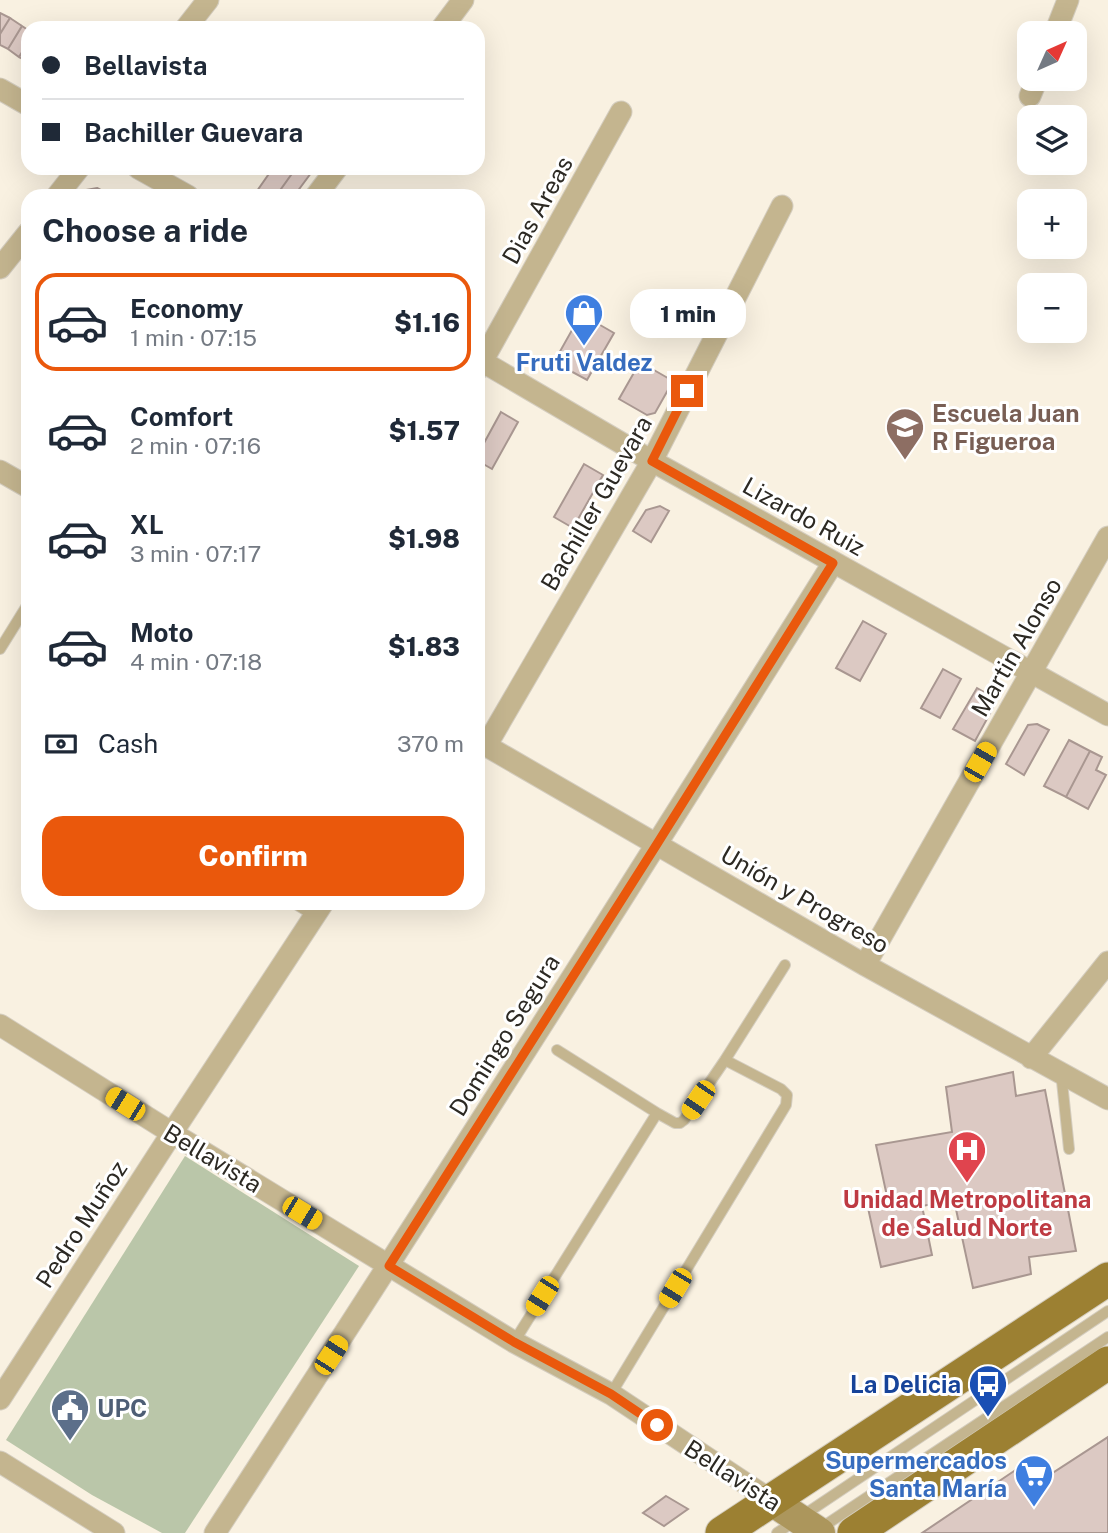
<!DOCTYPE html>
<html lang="en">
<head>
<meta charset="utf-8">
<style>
  body { margin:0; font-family:"Public Sans",sans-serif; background:#f2f2f3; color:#1f2937; height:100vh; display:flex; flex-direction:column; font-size:26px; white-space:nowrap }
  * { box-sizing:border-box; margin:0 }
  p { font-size:23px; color:#747a83 }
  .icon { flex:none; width:38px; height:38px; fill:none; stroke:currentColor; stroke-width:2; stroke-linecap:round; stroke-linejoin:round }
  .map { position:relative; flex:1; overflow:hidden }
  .drawer { position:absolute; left:21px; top:189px; width:464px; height:721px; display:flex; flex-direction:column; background:#fff; border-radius:21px; box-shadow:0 7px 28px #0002 }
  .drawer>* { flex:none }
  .hud { position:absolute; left:21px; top:21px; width:464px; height:154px; border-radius:21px; box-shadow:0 7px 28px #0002; display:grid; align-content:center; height:154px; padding:0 21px; background:#fff }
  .needle { width:46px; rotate:45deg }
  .tools { position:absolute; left:1017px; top:21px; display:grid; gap:14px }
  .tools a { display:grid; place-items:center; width:70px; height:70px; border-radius:14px; background:#fff; box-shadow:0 7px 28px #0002; font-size:35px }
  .end { position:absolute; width:32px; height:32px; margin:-16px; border:9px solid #ea580c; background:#fff; box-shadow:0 0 0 4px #fff }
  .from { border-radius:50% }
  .bubble { position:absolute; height:49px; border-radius:21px; background:#fff; box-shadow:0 7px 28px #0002; font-size:23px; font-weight:800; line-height:49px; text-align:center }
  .car { position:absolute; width:21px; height:42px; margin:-21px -10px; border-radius:9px; box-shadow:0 0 5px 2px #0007; background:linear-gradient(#f5c518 24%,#345 0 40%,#f5c518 0 76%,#345 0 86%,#f5c518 0) }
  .hud b { display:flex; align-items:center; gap:24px; height:66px; font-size:26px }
  .hud b+b { border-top:2px solid #e0e1e3 }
  .hud i { width:18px; height:18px; background:#1f2937 }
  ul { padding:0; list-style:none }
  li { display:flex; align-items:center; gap:21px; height:98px; margin:0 14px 10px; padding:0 7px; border:4px solid transparent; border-radius:21px }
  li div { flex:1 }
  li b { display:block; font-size:26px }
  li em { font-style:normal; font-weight:800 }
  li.on { border-color:#ea580c }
  li>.icon { width:63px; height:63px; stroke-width:1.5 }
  h2 { padding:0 21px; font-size:32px; line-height:84px }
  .pay { display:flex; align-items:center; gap:18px; height:77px; padding:0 21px; font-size:26px }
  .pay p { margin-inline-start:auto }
  .action { display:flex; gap:14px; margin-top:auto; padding:14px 21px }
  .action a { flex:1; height:80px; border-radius:21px; background:#ea580c; color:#fff; font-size:28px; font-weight:800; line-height:80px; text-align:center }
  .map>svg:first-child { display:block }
</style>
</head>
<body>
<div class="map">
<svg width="1108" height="1533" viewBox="0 0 1108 1533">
  <rect width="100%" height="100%" fill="#f9f1e1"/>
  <!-- green -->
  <path fill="#bac6a9" d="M185 1156 359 1266 185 1533H162L92 1495 6 1440Z"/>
  <!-- building -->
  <path fill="#dcc9c3" stroke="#a99791" stroke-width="2" d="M0 13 10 18 0 34Z
    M10 18 22 26 8 49 0 45V34Z
    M22 26 28 30V43L19 57 8 49Z
    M28 43V62L19 57Z
    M273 168H296L276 196H264L257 191Z
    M296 168H304L311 173 294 196H276Z
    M97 188 112 196H78L81 191Z
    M581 314 614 333 587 380 554 362Z
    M640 362 673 381 655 413 647 415 619 399Z
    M501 412 518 422 492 469 478 461V454Z
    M584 464 603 475 573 528 554 517Z
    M660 506 669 511 651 542 633 531 646 510Z
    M863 621 886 634 860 681 836 668Z
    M943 669 961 679 940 718 921 708Z
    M977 688 989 695 993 708 975 741 953 729Z
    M1037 724 1049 730 1024 775 1006 764 1028 725Z
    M1069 740 1090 751 1066 797 1044 786Z
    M1090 751 1102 757 1096 770 1106 775 1088 809 1066 797Z
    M1013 1072 1016 1096 1045 1090 1076 1251 1029 1257 1031 1274 973 1288 954 1200 922 1206 932 1255 881 1267 868 1208 888 1201 876 1145 952 1132 946 1087Z
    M1108 1437V1533H922L1026 1463 1037 1483Z
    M666 1496 688 1509 664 1526 643 1513Z"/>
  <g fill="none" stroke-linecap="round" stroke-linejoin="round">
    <!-- lane casing -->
    <g stroke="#d4cdbf" stroke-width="12">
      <path id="lane" d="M0 649 28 604
        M294 903 315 916
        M557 1050 657 1113 675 1123H680L684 1120 725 1060 785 965
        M1061 1072 1069 1149
        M514 1342 657 1113
        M611 1394 786 1105 787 1095 781 1089 725 1060
        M818 1530 1108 1337
        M777 1533 1108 1311"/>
    </g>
    <!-- street casing -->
    <g stroke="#d4cdbf" stroke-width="23">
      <path id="street" d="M186 28 208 0
        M442 28 463 0
        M1055 33 1068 0
        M0 89 28 105
        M1030 96 1037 79
        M138 168 188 196
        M57 196 79 168
        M316 196 337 168
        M0 268 28 233
        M478 359 652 461 1108 715
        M478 369 621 112
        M0 471 28 487
        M478 741 865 965 1108 1099
        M486 746 652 461 782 206
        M865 965 1108 537
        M0 1025 172 1133 514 1342 611 1394 772 1501
        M1031 1058 1108 962
        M0 1399 172 1133 323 903
        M0 1462 114 1533
        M215 1533C424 1212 630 888 833 563"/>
    </g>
    <!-- secondary casing -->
    <g stroke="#d4cdbf" stroke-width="32">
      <path id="secondary" d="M772 1501 820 1533"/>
    </g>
    <!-- primary casing -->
    <g stroke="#d4cdbf" stroke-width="35">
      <path id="primary" d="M722 1533 1108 1279
        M854 1533 1108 1363"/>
    </g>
    <!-- lane -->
    <use href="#lane" stroke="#c4b58f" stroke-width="10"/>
    <!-- street -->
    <use href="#street" stroke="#c4b58f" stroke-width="21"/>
    <!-- secondary -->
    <use href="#secondary" stroke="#ac965c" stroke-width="30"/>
    <!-- primary -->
    <use href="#primary" stroke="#9c8032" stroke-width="33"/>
  </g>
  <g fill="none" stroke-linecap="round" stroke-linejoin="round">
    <!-- route -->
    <path stroke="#ea580c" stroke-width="9" d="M657 1425 611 1394 514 1342 389 1266 657 844 833 563 652 461 687 391"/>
  </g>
  <!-- icons -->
  <defs>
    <g id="shop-pin" transform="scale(2.0125)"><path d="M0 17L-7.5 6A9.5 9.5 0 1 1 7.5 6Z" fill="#3f7fe0" stroke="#fff"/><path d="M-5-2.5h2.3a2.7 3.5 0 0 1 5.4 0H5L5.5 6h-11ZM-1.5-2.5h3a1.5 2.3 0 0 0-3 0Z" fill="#fff"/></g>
    <g id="school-pin" transform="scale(2.0125)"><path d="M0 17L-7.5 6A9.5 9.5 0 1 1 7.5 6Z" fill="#8d6e63" stroke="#fff"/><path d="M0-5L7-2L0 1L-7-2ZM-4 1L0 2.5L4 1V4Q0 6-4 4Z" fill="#fff"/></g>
    <g id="hospital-pin" transform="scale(2.0125)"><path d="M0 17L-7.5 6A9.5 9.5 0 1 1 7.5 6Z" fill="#e0444e" stroke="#fff"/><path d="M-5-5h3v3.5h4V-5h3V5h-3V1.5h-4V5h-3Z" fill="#fff"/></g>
    <g id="bus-pin" transform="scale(2.0125)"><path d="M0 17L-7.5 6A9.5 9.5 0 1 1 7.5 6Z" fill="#1a4fb4" stroke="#fff"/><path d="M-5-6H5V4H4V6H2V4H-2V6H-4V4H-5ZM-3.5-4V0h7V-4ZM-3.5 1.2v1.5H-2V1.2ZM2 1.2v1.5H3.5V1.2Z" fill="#fff"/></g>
    <g id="civic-pin" transform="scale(2.0125)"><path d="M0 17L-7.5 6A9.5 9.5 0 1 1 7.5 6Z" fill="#5c6f8a" stroke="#fff"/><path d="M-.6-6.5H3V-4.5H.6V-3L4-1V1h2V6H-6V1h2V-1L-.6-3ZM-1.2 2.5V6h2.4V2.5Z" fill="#fff"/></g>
    <g id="supermarket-pin" transform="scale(2.0125)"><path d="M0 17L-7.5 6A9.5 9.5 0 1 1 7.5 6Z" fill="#3f7fe0" stroke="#fff"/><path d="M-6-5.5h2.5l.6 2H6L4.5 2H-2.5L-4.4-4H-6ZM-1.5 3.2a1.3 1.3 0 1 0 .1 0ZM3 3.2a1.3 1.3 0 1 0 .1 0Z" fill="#fff"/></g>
  </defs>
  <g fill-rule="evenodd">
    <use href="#shop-pin" x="584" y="313"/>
    <use href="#school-pin" x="905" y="427"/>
    <use href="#hospital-pin" x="967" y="1150"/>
    <use href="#bus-pin" x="988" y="1384"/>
    <use href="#civic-pin" x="70" y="1408"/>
    <use href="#supermarket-pin" x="1034" y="1474"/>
  </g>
  <g text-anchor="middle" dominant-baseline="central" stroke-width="6" stroke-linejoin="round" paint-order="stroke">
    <!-- street labels -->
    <g font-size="24" fill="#2c2923" stroke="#fff">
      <text transform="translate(537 210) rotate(-61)">Dias Areas</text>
      <text transform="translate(596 503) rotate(-60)">Bachiller Guevara</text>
      <text transform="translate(804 516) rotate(29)">Lizardo Ruiz</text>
      <text transform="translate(1016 647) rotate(-60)">Martin Alonso</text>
      <text transform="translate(805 899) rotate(30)">Unión y Progreso</text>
      <text transform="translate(504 1035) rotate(-58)">Domingo Segura</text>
      <text transform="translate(213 1158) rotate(31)">Bellavista</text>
      <text transform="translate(81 1224) rotate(-57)">Pedro Muñoz</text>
      <text transform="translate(733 1475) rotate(33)">Bellavista</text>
    </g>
    <!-- shop labels -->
    <g font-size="24" font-weight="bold" fill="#366cbe" stroke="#fff">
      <text x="584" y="362">Fruti Valdez</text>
      <text x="1007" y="1460" text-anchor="end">Supermercados<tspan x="1007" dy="28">Santa María</tspan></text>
    </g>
    <!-- education labels -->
    <g font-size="24" font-weight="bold" fill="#785e54" stroke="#fff" text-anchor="start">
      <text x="932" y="413">Escuela Juan<tspan x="932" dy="28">R Figueroa</tspan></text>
    </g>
    <!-- health labels -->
    <g font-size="24" font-weight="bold" fill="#be3a42" stroke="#fff">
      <text x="967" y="1199">Unidad Metropolitana<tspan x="967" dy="28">de Salud Norte</tspan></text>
    </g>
    <!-- transit labels -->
    <g font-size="24" font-weight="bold" fill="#164399" stroke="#fff" text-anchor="end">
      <text x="961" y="1384">La Delicia</text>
    </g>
    <!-- service labels -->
    <g font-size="24" font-weight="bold" fill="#4e5e75" stroke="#fff" text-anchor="start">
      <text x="97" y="1408">UPC</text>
    </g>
  </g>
</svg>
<div class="tools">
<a><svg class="needle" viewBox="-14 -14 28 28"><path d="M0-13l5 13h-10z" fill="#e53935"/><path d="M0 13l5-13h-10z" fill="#747a83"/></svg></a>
<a><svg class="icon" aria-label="layers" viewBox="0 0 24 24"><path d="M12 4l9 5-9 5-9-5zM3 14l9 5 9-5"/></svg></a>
<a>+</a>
<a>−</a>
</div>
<i class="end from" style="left:657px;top:1425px"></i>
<i class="end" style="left:687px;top:391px"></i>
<div class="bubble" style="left:630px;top:289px;width:116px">1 min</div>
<i class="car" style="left:980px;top:762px;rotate:30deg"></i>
<i class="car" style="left:698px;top:1100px;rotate:214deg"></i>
<i class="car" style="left:125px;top:1104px;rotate:302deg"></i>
<i class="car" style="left:302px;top:1213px;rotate:121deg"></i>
<i class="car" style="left:675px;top:1288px;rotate:211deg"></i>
<i class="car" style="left:542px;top:1296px;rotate:212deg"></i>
<i class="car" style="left:331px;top:1355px;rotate:33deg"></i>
<div class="hud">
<b><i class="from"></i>Bellavista</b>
<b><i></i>Bachiller Guevara</b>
</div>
<section class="drawer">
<h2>Choose a ride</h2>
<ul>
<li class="on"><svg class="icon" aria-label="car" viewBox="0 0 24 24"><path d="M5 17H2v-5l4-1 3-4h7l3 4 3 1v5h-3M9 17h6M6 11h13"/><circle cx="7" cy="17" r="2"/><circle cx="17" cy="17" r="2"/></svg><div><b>Economy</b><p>1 min · 07:15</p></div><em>$1.16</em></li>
<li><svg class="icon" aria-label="car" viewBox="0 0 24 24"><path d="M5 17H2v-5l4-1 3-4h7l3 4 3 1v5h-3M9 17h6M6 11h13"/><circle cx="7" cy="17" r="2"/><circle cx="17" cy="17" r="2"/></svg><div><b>Comfort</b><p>2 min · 07:16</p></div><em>$1.57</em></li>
<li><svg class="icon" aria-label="car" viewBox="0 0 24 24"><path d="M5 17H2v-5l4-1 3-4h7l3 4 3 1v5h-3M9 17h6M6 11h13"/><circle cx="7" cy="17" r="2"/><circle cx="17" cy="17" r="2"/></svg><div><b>XL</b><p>3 min · 07:17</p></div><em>$1.98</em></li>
<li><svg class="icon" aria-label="car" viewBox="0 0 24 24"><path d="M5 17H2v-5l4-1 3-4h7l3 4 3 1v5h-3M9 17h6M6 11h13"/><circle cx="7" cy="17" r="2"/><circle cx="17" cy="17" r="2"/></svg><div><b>Moto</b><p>4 min · 07:18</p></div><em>$1.83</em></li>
</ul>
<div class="pay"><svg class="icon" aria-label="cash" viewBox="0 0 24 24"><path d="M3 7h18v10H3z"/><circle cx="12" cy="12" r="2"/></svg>Cash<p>370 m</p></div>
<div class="action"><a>Confirm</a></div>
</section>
</div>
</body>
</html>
